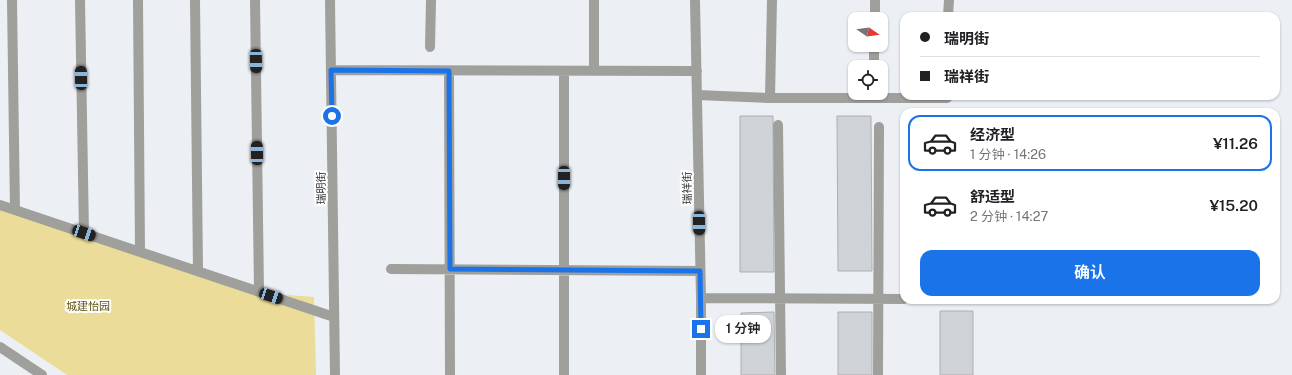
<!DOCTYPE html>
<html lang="zh">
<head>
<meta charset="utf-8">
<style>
  body { margin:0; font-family:"Public Sans","Noto Sans SC",sans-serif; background:#f2f2f2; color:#202124; height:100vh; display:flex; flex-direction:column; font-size:15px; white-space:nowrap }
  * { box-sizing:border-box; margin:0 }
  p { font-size:13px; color:#757577 }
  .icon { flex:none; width:22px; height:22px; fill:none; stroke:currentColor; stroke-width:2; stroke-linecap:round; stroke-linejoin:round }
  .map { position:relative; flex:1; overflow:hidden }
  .details { position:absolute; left:900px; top:108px; width:380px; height:196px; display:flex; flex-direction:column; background:#fff; border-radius:12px; box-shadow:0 1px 3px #0004 }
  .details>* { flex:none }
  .banner { position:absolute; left:900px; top:12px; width:380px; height:88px; border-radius:12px; box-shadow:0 1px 3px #0004; display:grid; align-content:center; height:88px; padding:0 20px; background:#fff }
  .needle { width:26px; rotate:103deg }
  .buttons { position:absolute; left:848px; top:12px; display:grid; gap:8px }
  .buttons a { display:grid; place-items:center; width:40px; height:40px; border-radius:8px; background:#fff; box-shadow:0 1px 3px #0004; font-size:20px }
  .end { position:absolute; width:18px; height:18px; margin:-9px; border:5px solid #1a73e8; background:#fff; box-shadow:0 0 0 2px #fff }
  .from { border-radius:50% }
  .bubble { position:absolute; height:28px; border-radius:12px; background:#fff; box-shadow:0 1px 3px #0004; font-size:13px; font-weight:600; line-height:28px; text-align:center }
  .car { position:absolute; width:12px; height:24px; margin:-12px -6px; border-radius:5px; box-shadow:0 0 3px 1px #0007; background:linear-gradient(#222 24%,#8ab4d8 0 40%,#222 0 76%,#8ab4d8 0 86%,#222 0) }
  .banner b { display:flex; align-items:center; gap:14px; height:38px; font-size:15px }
  .banner b+b { border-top:1px solid #e0e0e0 }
  .banner i { width:10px; height:10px; background:#202124 }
  ul { padding:7px 0 0; list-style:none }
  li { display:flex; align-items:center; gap:12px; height:56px; margin:0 8px 6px; padding:0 12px; border:2px solid transparent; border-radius:12px }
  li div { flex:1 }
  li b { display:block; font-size:15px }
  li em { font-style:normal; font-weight:600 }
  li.active { border-color:#1a73e8 }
  li>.icon { width:36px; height:36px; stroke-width:1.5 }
  .action { display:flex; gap:8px; margin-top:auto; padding:8px 20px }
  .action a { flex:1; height:46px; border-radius:12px; background:#1a73e8; color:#fff; font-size:16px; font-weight:600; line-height:46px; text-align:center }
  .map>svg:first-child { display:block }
</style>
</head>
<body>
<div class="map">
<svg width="1292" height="375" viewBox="0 0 1292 375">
  <rect width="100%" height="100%" fill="#ecf0f4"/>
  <!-- green -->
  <path fill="#ebdd99" d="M0 206 250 292 314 297 316 375H67L0 330Z"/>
  <!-- building -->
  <path fill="#cfd2d6" stroke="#acafb3" d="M740 116H773L774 272H740Z
    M837 116H871L872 271H838Z
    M940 311H973V375H940Z
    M774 312 775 375H741V313Z
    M838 312H872V375H838Z"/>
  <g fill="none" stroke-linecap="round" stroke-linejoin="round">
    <!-- minor -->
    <path stroke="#9f9f9c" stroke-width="10" d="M12 0 15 210
      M80 0 84 233
      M138 0 140 252
      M195 0 198 271
      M255 0 259 291
      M330 0 335 375
      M695 0 701 298V375
      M948 16 949 0
      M875 19V0
      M430 47 431 0
      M874 67V45
      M331 70 697 71
      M449 71 450 375
      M564 71V375
      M594 71V0
      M697 95 770 98H947V96
      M770 98 772 0
      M778 125 781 375
      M0 205 334 317
      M391 269 700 271
      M701 298 904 299
      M0 347 42 375
      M878 375 879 127"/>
  </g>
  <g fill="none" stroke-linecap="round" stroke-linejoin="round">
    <!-- route -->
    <path stroke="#1a73e8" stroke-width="5" d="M332 116 331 70 449 71 450 269 700 271 701 329"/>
  </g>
  <g text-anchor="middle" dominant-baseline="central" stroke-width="4" stroke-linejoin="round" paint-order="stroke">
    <!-- street labels -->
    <g font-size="11" fill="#323435" stroke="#fff">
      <text transform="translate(321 188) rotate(-91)">瑞明街</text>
      <text transform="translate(687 188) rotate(-91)">瑞祥街</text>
    </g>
    <!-- park labels -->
    <g font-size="11" fill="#5e5110" stroke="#fff">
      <text x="88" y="306">城建怡园</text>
    </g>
  </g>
</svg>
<div class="buttons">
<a><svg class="needle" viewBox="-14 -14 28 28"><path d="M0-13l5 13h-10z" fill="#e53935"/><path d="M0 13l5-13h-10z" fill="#757577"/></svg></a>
<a><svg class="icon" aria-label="locate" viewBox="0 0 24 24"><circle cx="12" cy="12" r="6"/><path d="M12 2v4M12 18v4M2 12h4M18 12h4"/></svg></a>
</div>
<i class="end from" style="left:332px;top:116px"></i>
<i class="end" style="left:701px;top:329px"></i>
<div class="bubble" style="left:715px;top:315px;width:56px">1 分钟</div>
<i class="car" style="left:256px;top:61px;rotate:179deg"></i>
<i class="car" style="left:81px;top:78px;rotate:359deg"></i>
<i class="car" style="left:257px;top:153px;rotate:359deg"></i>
<i class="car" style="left:564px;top:178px;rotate:180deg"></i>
<i class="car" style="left:699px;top:223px;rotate:179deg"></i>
<i class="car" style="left:84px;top:233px;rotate:109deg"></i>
<i class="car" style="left:271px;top:296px;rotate:108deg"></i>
<div class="banner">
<b><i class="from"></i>瑞明街</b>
<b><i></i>瑞祥街</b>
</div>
<section class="details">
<ul>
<li class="active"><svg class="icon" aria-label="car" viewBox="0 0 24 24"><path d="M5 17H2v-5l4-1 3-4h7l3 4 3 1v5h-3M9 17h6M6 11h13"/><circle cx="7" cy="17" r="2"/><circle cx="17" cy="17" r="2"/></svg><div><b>经济型</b><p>1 分钟 · 14:26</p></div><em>¥11.26</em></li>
<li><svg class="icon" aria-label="car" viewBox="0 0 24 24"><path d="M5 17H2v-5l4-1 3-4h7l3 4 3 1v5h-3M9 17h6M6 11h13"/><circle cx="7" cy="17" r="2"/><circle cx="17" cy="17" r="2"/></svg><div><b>舒适型</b><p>2 分钟 · 14:27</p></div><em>¥15.20</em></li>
</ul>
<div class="action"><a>确认</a></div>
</section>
</div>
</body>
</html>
